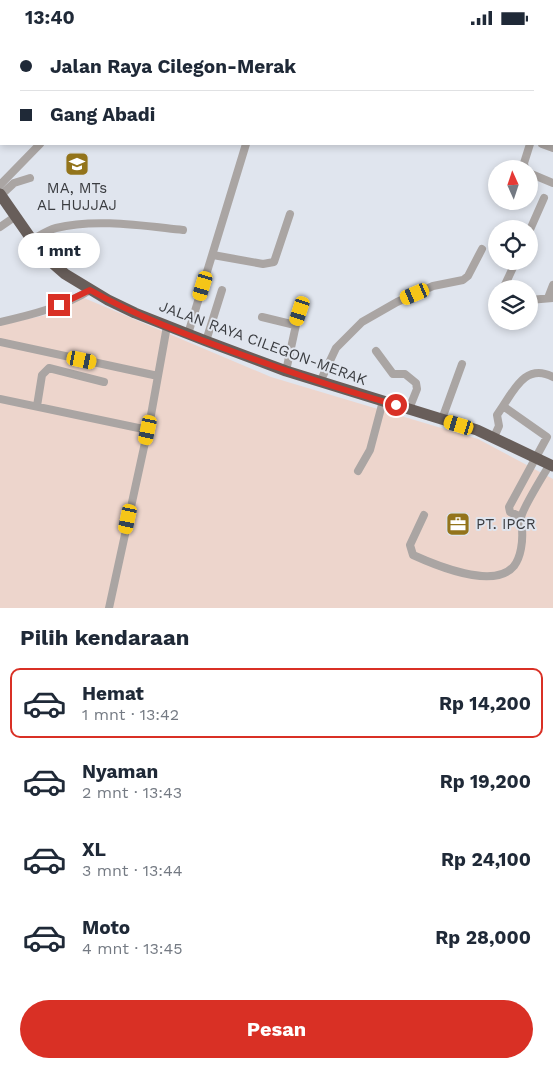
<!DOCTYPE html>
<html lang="id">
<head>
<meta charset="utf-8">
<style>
  body { margin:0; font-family:"Work Sans",sans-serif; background:#f6f6f7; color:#1f2937; height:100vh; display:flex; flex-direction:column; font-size:19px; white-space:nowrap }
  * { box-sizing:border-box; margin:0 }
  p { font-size:16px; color:#747a83 }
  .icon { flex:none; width:28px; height:28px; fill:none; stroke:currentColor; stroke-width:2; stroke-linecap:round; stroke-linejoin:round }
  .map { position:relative; height:573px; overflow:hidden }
  .details { display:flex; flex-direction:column; background:#fff; flex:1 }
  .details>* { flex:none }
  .hud { position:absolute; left:0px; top:0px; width:554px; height:110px; box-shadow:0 2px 8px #0003; display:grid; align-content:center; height:110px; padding:0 20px; background:#fff }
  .needle { width:32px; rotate:357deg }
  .tools { position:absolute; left:488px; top:125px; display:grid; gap:10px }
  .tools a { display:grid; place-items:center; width:50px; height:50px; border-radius:50%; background:#fff; box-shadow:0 2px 8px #0003; font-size:25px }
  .end { position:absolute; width:22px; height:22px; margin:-11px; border:6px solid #d93025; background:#fff; box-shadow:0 0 0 2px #fff }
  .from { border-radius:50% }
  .bubble { position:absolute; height:35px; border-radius:18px; background:#fff; box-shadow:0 2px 8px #0003; font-size:16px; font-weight:700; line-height:35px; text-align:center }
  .car { position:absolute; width:15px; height:30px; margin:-15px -8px; border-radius:6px; box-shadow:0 0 4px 1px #0007; background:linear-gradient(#f5c518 24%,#345 0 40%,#f5c518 0 76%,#345 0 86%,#f5c518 0) }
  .hud b { display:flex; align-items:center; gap:18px; height:48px; font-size:19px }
  .hud b+b { border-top:1px solid #e0e1e3 }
  .hud i { width:12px; height:12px; background:#1f2937 }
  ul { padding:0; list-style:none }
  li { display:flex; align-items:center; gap:15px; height:70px; margin:0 10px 8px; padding:0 10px; border:2px solid transparent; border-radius:10px }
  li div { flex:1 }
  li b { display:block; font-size:19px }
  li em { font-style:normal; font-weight:700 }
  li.on { border-color:#d93025 }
  li>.icon { width:45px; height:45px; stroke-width:1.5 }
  h2 { padding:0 20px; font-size:22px; line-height:60px }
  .cta { display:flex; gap:10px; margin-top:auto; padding:10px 20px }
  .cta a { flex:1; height:58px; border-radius:30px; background:#d93025; color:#fff; font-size:20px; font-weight:700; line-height:58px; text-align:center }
  .status { display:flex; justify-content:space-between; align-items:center; height:35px; padding:0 25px; background:#fff; direction:ltr }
  .status svg { height:14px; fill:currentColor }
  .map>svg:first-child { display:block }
</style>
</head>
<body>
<div class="status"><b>13:40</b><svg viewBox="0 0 49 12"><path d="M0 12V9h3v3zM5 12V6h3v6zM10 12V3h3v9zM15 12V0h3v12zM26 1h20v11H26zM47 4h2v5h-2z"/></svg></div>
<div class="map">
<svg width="553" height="573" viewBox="0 0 553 573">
  <rect width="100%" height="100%" fill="#e0e5ee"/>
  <!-- industrial -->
  <path fill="#edd5cc" d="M84 263 271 342 478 404 553 444V573H0V290L46 280Z"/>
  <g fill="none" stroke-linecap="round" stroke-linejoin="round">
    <!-- minor -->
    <path stroke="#aaa5a3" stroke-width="8" d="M150 1 151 0
      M285 1V0
      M0 59 1 61
      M552 69 553 68
      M552 75H553
      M0 86 1 85
      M542 109 553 113
      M525 134 524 128 530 109
      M529 138 553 148
      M0 150 40 109
      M1 160 14 148 30 143
      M0 192 16 181
      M529 197 544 163
      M32 205C39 201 48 195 56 193 95 183 144 191 183 195
      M213 220 263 229 274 227 290 179
      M503 254 516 226
      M548 263 553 250
      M529 265 553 263
      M262 282 295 290
      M0 287C31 280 63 272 90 255
      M188 299 246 109
      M206 306 222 255
      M0 307 158 341
      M376 316 393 339H405L416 348 417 354 409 374
      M286 336 299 276
      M320 347 336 313 362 287 397 267 433 251 463 245 468 241 482 214
      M0 364 148 395
      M37 371 42 340 49 333 104 347
      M442 384 462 329
      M494 402 499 391 497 380 503 371
      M358 436 370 415 383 366
      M424 480 410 510 413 520C435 530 494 555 514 531 521 522 523 506 522 494 522 491 520 486 521 483 522 474 544 439 550 429
      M521 482 510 477 509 472 547 402 503 371C515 353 527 328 553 342
      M109 573 151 380 167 291"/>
    <!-- highway -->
    <path stroke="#685e5a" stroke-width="11" d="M0 159 32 205 49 225 65 239 108 265 135 278 206 306 286 336 477 395 553 431"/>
  </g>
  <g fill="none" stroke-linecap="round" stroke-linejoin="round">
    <!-- route -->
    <path stroke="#d93025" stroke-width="6" d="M59 270 90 255C136 281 187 300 237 318 289 337 342 355 396 370"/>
  </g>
  <!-- icons -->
  <defs>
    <g id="school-square" transform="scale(1.25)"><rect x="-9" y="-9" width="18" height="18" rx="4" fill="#93741b" stroke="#e0e5ee"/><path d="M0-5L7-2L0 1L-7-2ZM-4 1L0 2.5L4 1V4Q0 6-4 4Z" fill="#fff"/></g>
    <g id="office-square" transform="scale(1.25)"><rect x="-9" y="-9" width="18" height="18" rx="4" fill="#93741b" stroke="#e0e5ee"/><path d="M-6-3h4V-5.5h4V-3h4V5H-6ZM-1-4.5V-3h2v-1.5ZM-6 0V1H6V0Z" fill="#fff"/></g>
  </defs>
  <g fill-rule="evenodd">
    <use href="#school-square" x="77" y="129"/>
    <use href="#office-square" x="458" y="489"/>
  </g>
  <g text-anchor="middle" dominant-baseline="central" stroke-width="4" stroke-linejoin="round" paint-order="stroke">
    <!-- poi labels -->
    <g font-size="15" fill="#3a3c40" stroke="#e0e5ee">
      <text x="77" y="153">MA, MTs<tspan x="77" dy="17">AL HUJJAJ</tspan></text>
      <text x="476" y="489" text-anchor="start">PT. IPCR</text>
    </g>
    <!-- street labels -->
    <g font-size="15" fill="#3a3c40" stroke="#e0e5ee">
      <text transform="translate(263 308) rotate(20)">JALAN RAYA CILEGON-MERAK</text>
    </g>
  </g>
</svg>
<div class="tools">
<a><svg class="needle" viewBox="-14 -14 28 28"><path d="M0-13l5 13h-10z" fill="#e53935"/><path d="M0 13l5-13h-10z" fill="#747a83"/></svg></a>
<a><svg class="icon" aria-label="locate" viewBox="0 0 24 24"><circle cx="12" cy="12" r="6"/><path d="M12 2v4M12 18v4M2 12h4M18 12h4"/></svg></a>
<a><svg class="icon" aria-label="layers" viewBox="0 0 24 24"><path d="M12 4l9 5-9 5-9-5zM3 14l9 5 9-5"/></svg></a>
</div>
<i class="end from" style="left:396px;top:370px"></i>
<i class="end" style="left:59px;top:270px"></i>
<div class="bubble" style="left:18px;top:198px;width:82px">1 mnt</div>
<i class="car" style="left:203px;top:251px;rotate:197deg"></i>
<i class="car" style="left:415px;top:259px;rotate:247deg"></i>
<i class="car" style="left:300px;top:276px;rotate:198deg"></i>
<i class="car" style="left:82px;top:325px;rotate:102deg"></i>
<i class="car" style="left:459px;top:390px;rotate:287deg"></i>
<i class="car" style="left:148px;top:395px;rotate:192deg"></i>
<i class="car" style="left:128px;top:484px;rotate:192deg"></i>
<div class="hud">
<b><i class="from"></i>Jalan Raya Cilegon-Merak</b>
<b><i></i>Gang Abadi</b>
</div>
</div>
<section class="details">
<h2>Pilih kendaraan</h2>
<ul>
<li class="on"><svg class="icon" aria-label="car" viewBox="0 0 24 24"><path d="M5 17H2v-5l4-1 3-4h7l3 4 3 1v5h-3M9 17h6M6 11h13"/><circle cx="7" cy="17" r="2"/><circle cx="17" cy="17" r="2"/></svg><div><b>Hemat</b><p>1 mnt · 13:42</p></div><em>Rp 14,200</em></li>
<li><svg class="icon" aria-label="car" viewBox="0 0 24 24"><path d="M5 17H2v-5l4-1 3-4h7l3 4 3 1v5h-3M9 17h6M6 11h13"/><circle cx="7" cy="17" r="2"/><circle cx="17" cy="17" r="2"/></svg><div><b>Nyaman</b><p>2 mnt · 13:43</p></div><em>Rp 19,200</em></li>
<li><svg class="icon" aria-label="car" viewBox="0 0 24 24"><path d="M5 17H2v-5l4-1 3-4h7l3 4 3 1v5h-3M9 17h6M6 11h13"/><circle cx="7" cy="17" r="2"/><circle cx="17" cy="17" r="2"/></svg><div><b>XL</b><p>3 mnt · 13:44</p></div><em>Rp 24,100</em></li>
<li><svg class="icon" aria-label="car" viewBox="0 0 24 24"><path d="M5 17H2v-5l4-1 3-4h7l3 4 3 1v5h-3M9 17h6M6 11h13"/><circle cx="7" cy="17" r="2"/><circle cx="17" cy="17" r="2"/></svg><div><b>Moto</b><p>4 mnt · 13:45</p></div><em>Rp 28,000</em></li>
</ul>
<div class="cta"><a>Pesan</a></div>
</section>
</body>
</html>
